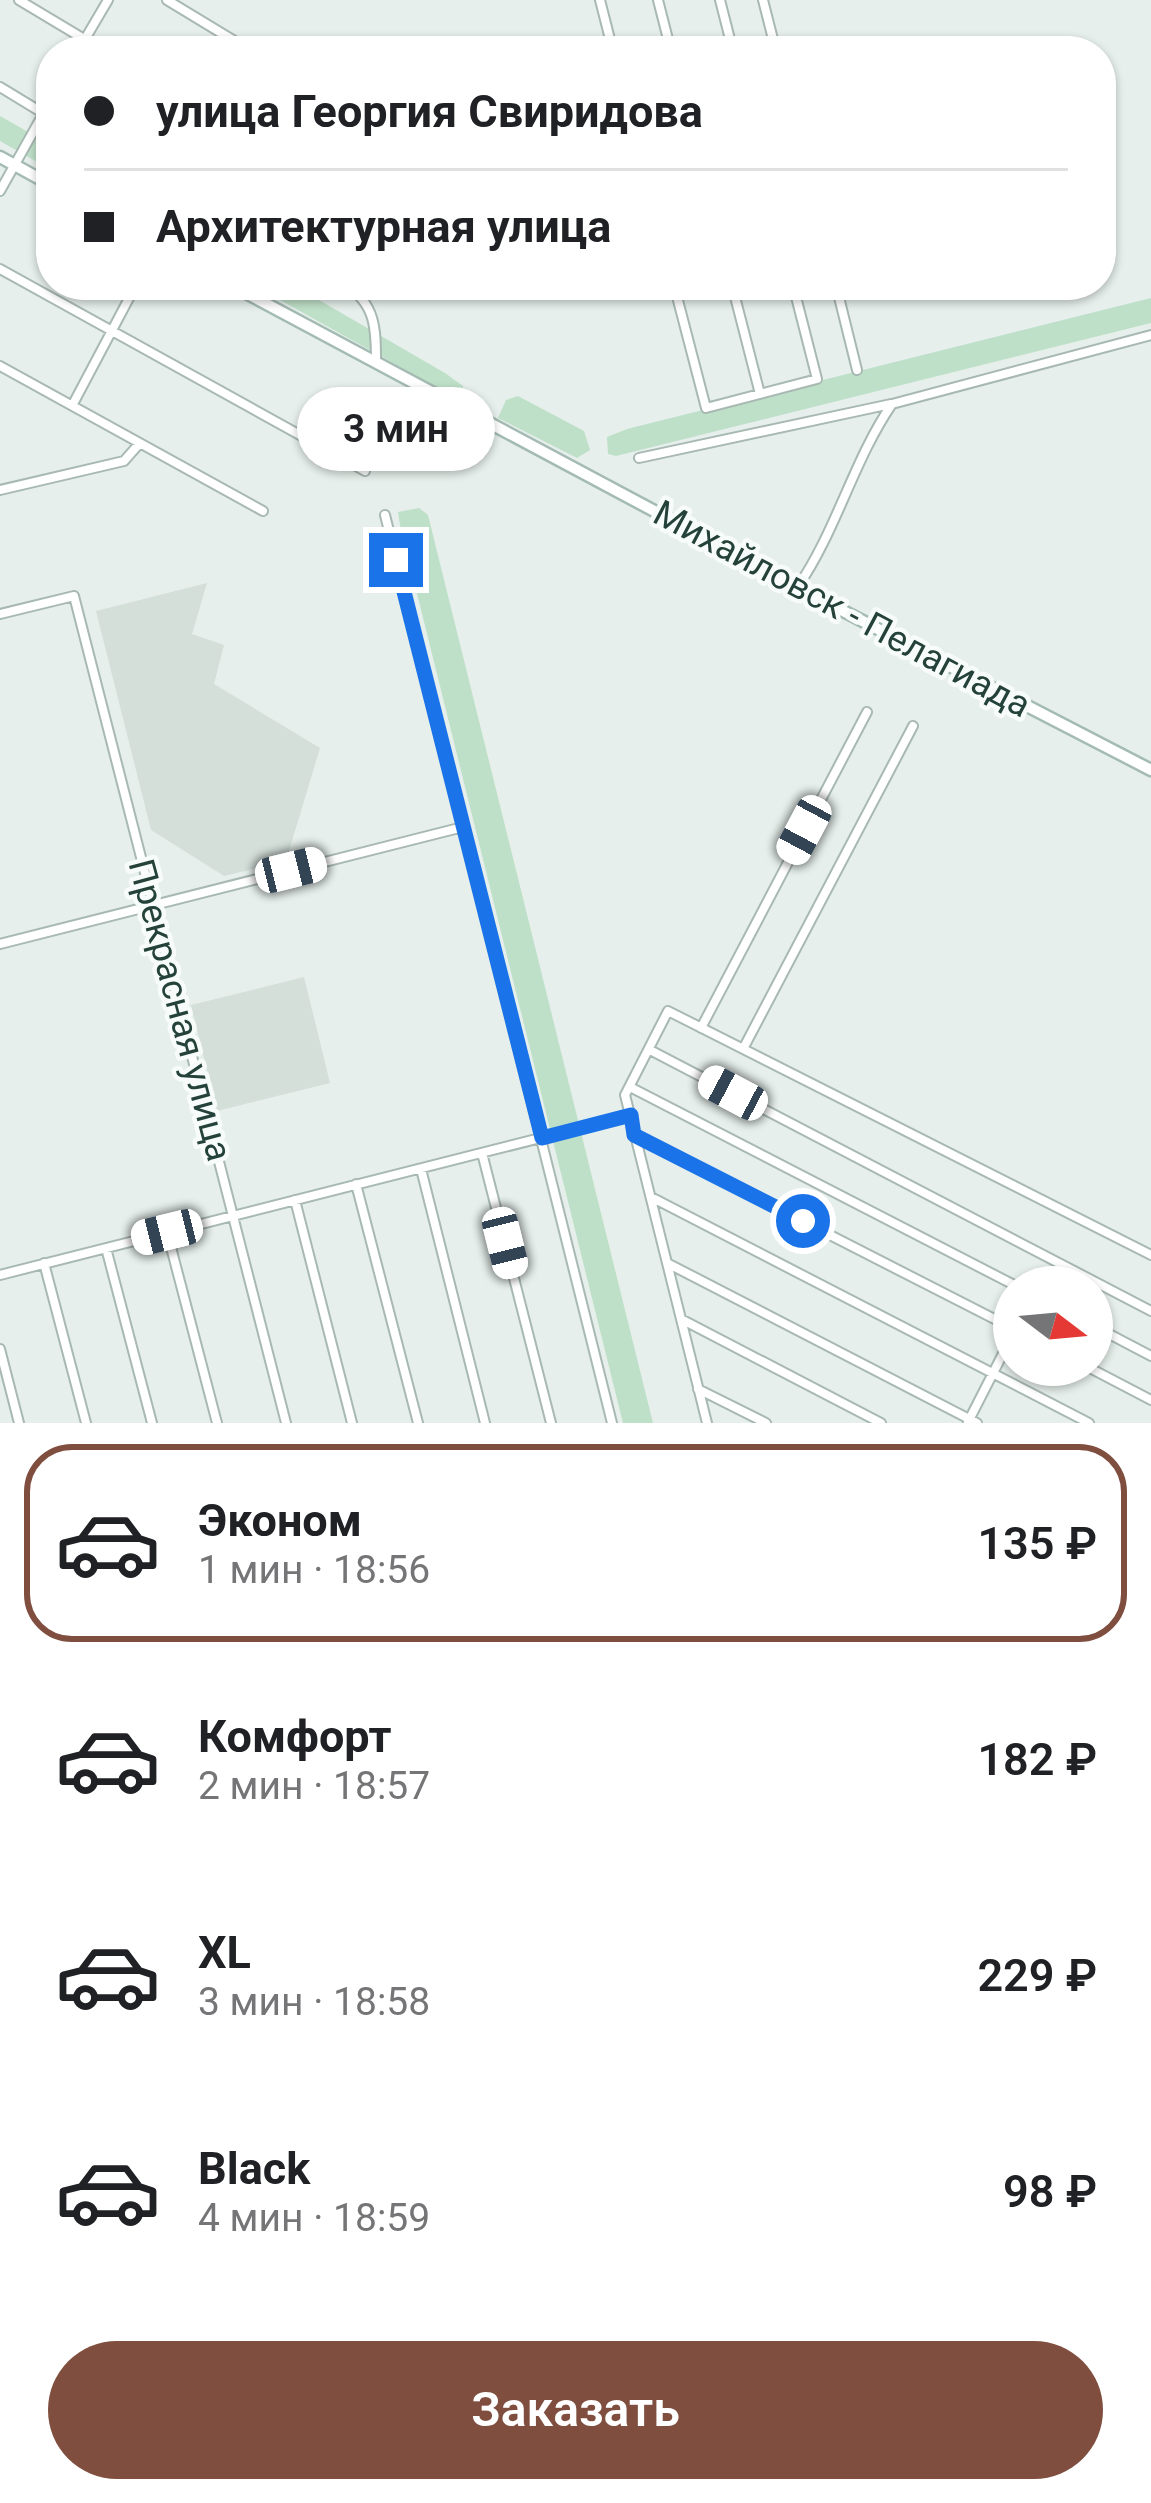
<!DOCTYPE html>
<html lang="ru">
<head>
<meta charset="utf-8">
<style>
  body { margin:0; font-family:Roboto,sans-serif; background:#f2f2f2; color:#202124; height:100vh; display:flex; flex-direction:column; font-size:45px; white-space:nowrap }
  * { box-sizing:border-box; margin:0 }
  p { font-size:39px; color:#757577 }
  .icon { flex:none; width:66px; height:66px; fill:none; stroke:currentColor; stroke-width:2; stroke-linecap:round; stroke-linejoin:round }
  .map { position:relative; height:1423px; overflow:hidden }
  .panel { display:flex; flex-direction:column; background:#fff; flex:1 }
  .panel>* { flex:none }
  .banner { position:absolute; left:36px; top:36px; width:1080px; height:264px; border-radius:48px; box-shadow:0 3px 9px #0004; display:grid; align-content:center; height:264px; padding:0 48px; background:#fff }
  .needle { width:78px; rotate:106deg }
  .buttons { position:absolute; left:993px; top:1266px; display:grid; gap:24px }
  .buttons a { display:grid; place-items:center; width:120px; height:120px; border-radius:50%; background:#fff; box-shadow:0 3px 9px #0004; font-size:60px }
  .end { position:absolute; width:54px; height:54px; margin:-27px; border:15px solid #1a73e8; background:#fff; box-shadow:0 0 0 6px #fff }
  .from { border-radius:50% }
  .bubble { position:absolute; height:84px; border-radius:42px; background:#fff; box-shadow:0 3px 9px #0004; font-size:39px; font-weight:600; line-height:84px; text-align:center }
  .car { position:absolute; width:36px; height:72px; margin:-36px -18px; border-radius:15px; box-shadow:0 0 9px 3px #0007; background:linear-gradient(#fff 24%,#345 0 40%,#fff 0 76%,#345 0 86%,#fff 0) }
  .banner b { display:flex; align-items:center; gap:42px; height:114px; font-size:45px }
  .banner b+b { border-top:3px solid #e0e0e0 }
  .banner i { width:30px; height:30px; background:#202124 }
  ul { padding:21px 0 0; list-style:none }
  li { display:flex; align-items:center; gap:36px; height:198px; margin:0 24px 18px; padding:0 24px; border:6px solid transparent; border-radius:48px }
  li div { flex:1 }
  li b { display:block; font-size:45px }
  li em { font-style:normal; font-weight:600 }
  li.active { border-color:#7f4e3f }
  li>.icon { width:108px; height:108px; stroke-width:1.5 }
  .button { display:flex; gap:24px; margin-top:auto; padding:24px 48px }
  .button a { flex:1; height:138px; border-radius:72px; background:#7f4e3f; color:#fff; font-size:48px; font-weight:600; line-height:138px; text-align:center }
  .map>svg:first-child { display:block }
</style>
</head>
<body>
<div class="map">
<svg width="1151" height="1423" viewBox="0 0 1151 1423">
  <rect width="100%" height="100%" fill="#e6efeb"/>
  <!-- built -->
  <path fill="#d4dfda" d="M207 583 192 634 224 645 214 684 320 748 286 861 224 876 151 830 96 611Z
    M304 977 330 1083 217 1111 191 1005Z"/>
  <!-- green -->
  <path fill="#bfe0c8" d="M0 116 51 145V170L0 141Z
    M253 285H293L445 373 463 386V393L456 398Z
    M1151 298V323L616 456 608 454 607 437 627 429Z
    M518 396 584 431 590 450 577 458 498 418 506 400Z
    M419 508 428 515 653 1423H623L400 525 398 512Z"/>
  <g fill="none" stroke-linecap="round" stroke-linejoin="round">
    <!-- street casing -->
    <g stroke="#a8b8b2" stroke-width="12">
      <path id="street" d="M19 0 104 51
        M167 0 251 51
        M600 0 613 51
        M658 0 671 51
        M720 0 733 51
        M763 0 776 51
        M78 51 108 0
        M0 87 51 118
        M0 191 51 100
        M0 269 365 471
        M345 285C376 303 376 330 376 362
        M674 285 706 408 817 379 793 285
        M732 285 760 394
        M836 285 857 370
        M0 366 263 511
        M73 404 136 285
        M639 458 891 404
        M0 490 124 461 139 444
        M385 515 612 1423
        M797 588C837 530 853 461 892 404L1151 335
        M0 614 74 596 286 1423
        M0 944 463 827
        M701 1028 867 712
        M743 1049 913 726
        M650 1050 1151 1311
        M630 1087 1018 1287
        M636 1136 1014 1329
        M482 1153 551 1423
        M421 1169 485 1423
        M356 1184 418 1423
        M651 1197 1089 1423
        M295 1200 352 1423
        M167 1232 217 1423
        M106 1248 152 1423
        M44 1263 86 1423
        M669 1264 977 1423
        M0 1275 631 1115
        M681 1319 881 1423
        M1092 1325 1151 1356
        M0 1349 19 1423
        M1084 1365 1151 1400
        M698 1389 766 1423
        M968 1422 1014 1332
        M707 1423 625 1095 668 1011 1151 1255"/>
    </g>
    <!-- secondary casing -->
    <g stroke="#a4bbb3" stroke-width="15">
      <path id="secondary" d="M0 157 51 185
        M231 285 791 584 1151 770"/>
    </g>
    <!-- street -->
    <use href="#street" stroke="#fff" stroke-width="8"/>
    <!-- secondary -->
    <use href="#secondary" stroke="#fff" stroke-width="10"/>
  </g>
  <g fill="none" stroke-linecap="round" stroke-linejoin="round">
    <!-- route -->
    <path stroke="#1a73e8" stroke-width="15" d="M396 560 542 1138 631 1115 634 1135 803 1221"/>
  </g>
  <g text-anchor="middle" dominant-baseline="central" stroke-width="9" stroke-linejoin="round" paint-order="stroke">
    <!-- street labels -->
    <g font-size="36" fill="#24423a" stroke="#f7fbf9">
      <text transform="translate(842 609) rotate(28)">Михайловск - Пелагиада</text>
      <text transform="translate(180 1010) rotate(75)">Прекрасная улица</text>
    </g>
  </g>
</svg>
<div class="buttons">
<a><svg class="needle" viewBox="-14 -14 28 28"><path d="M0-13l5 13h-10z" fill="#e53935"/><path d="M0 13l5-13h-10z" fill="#757577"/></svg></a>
</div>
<i class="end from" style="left:803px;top:1221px"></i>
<i class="end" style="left:396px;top:560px"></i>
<div class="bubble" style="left:297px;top:387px;width:198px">3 мин</div>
<i class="car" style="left:804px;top:830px;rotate:208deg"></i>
<i class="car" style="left:291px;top:870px;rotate:76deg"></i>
<i class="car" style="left:733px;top:1093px;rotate:298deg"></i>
<i class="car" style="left:167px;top:1232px;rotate:256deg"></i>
<i class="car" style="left:505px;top:1243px;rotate:166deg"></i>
<div class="banner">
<b><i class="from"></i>улица Георгия Свиридова</b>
<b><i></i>Архитектурная улица</b>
</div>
</div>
<section class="panel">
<ul>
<li class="active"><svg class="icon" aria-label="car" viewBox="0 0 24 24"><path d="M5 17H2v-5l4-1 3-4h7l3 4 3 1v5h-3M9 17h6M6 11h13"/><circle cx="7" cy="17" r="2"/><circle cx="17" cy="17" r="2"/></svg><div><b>Эконом</b><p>1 мин · 18:56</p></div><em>135 ₽</em></li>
<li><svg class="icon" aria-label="car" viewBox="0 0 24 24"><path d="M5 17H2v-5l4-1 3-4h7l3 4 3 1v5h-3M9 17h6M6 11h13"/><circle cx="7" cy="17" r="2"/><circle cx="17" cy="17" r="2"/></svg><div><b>Комфорт</b><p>2 мин · 18:57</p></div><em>182 ₽</em></li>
<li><svg class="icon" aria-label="car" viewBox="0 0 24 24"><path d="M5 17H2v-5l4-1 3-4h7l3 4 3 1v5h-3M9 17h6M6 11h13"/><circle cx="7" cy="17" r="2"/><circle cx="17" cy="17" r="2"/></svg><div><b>XL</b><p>3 мин · 18:58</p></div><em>229 ₽</em></li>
<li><svg class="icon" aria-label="car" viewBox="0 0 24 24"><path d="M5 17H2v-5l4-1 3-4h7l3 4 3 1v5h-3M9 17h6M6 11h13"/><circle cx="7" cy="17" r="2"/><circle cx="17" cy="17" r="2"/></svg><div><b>Black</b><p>4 мин · 18:59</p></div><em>98 ₽</em></li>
</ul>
<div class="button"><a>Заказать</a></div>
</section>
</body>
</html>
